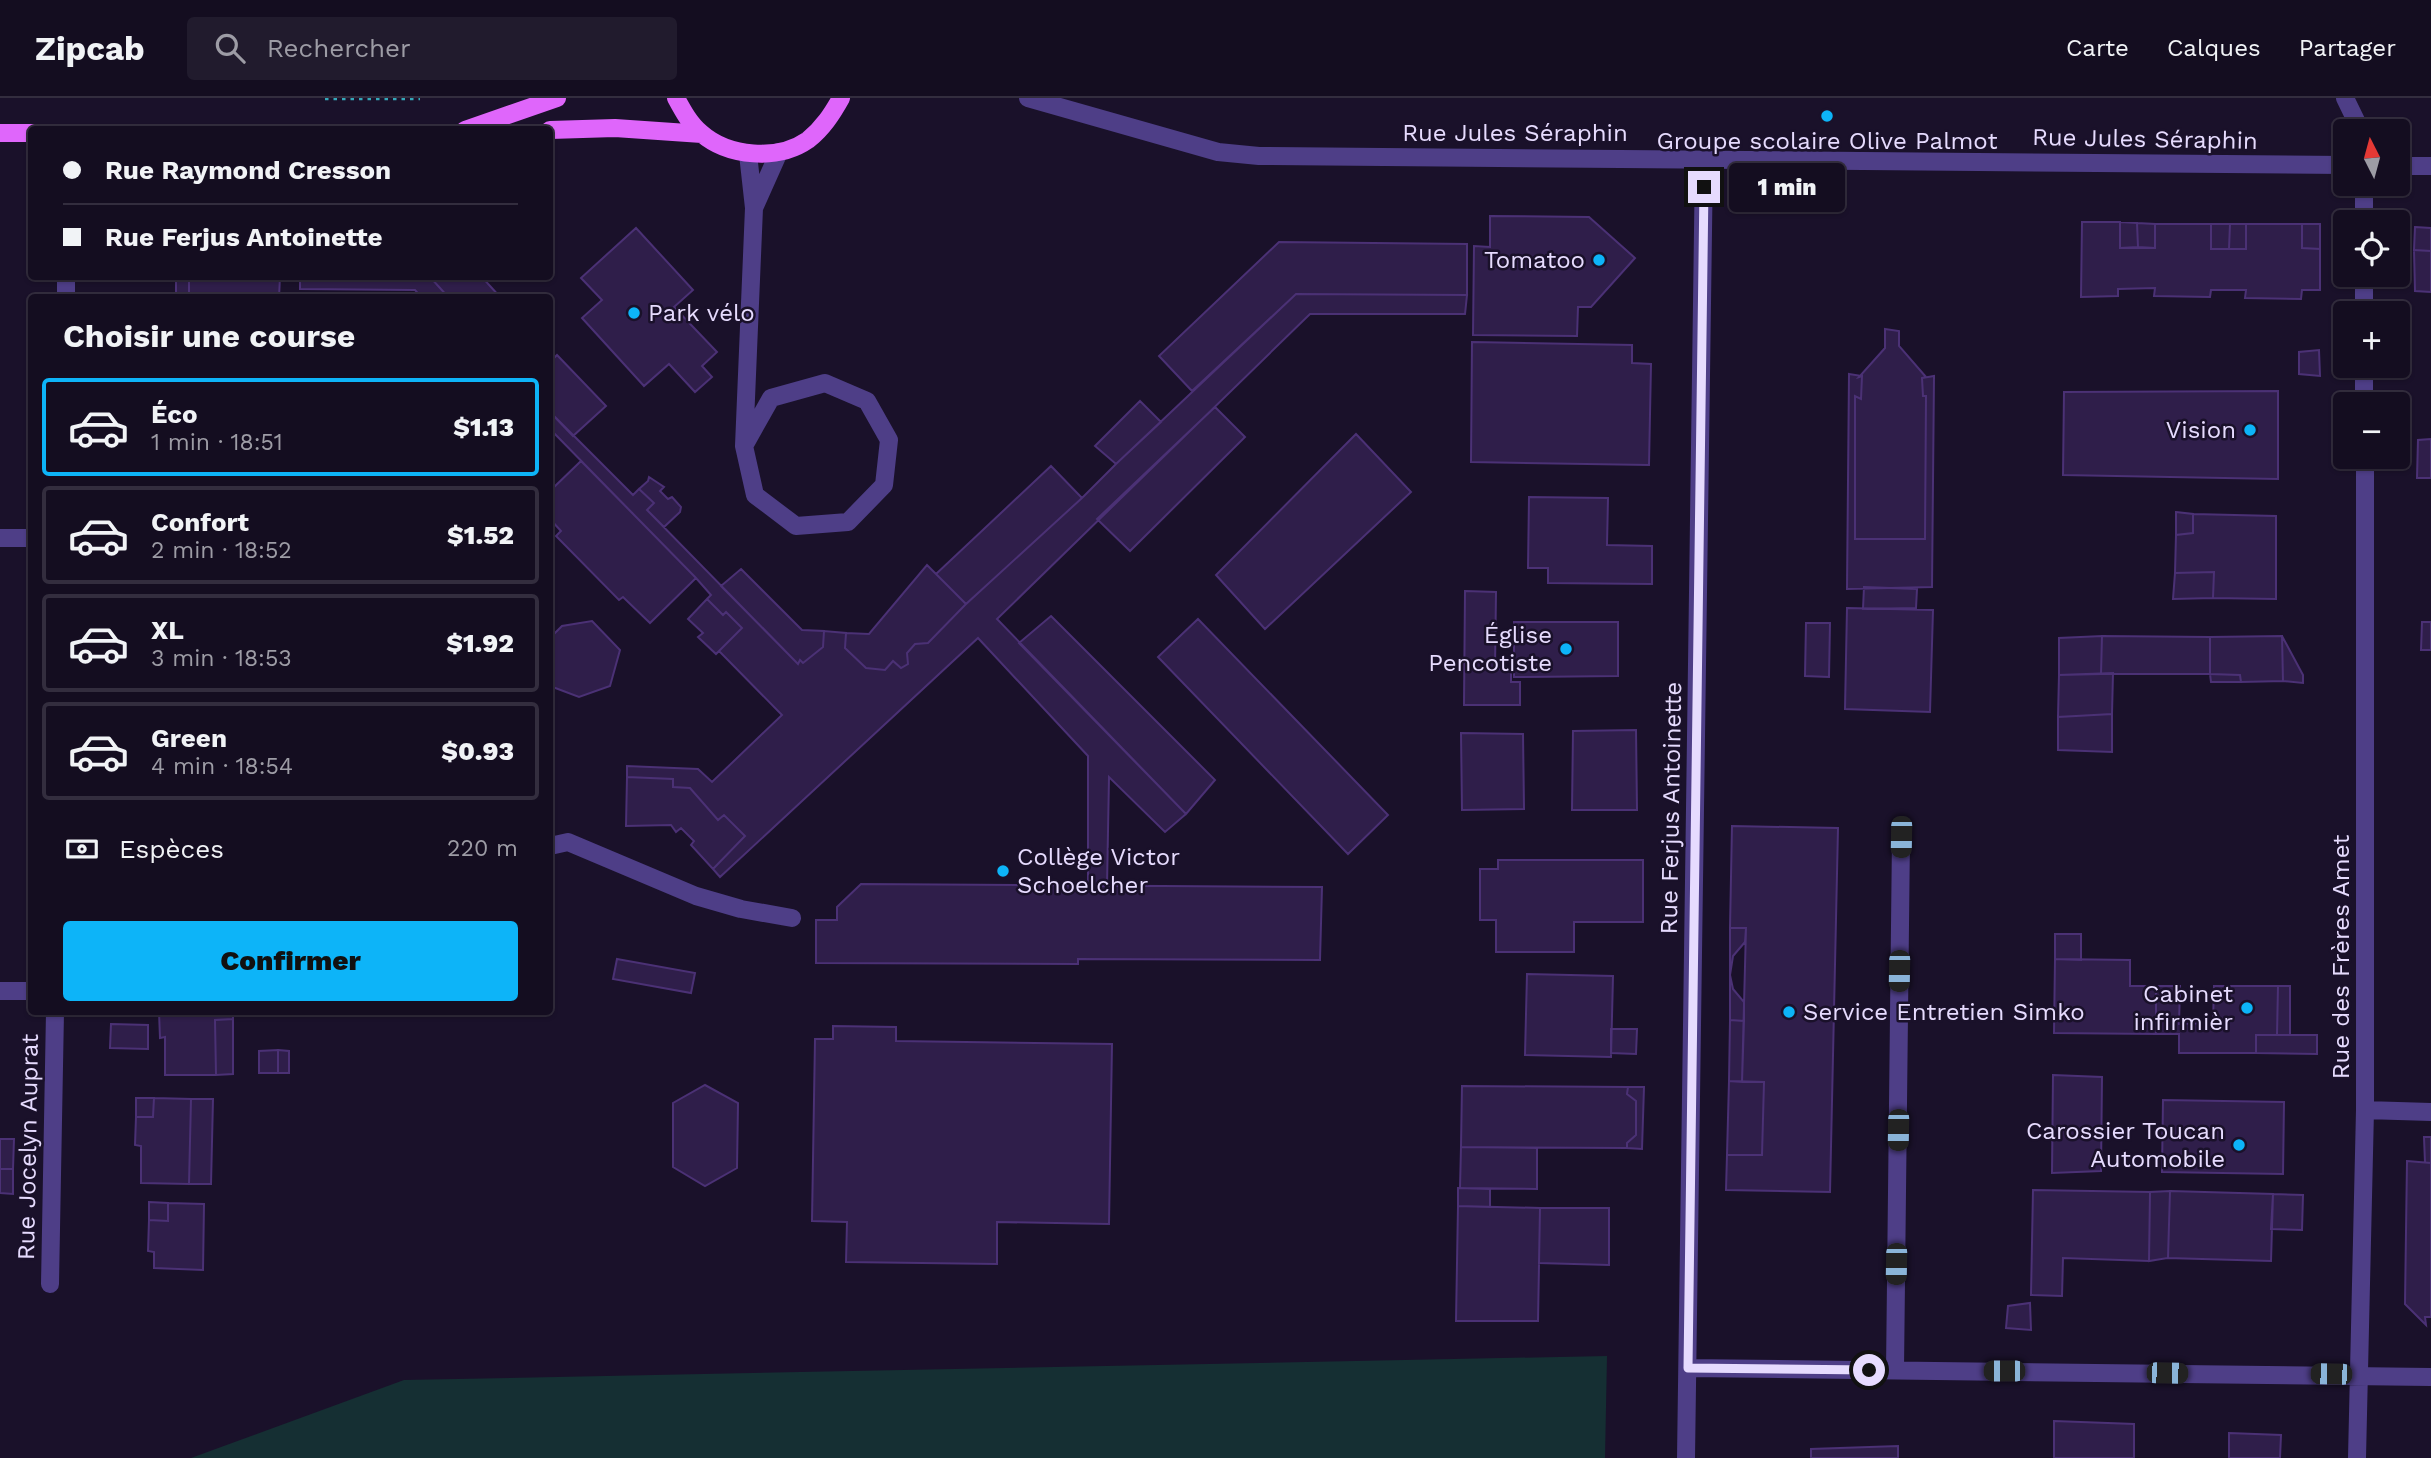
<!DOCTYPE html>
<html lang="fr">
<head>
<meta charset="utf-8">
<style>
  body { margin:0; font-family:"Work Sans",sans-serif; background:#211b2d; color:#f1f3f6; height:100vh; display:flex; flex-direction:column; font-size:26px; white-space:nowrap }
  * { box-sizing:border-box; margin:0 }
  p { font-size:23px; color:#9d9ca5 }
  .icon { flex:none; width:38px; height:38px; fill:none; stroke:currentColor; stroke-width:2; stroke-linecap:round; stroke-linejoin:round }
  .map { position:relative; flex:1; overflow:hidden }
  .drawer { position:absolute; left:28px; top:196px; width:525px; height:721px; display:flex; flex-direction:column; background:#140d20; border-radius:7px; box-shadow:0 2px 5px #0004,0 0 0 2px #332d3e }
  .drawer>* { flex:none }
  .hud { position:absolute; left:28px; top:28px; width:525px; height:154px; border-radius:7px; box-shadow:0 2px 5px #0004,0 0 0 2px #332d3e; display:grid; align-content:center; height:154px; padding:0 35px; background:#140d20 }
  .needle { width:46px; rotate:354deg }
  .controls { position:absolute; left:2333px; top:21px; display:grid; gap:14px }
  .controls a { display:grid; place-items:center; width:77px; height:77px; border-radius:7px; background:#140d20; box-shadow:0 2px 5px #0004,0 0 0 2px #332d3e; font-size:35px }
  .end { position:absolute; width:32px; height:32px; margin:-16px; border:9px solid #e6dbfe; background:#111; box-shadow:0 0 0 4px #111 }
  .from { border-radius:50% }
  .bubble { position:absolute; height:49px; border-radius:7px; background:#140d20; box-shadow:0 2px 5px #0004,0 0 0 2px #332d3e; font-size:23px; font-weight:800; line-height:49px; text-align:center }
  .car { position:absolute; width:21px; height:42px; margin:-21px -10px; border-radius:9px; box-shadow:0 0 5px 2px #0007; background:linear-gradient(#222 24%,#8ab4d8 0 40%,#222 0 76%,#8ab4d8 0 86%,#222 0) }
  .hud b { display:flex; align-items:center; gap:24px; height:66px; font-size:26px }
  .hud b+b { border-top:2px solid #332d3e }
  .hud i { width:18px; height:18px; background:#f1f3f6 }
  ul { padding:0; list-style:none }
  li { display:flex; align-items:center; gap:21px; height:98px; margin:0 14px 10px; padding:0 21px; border:4px solid #332d3e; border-radius:7px }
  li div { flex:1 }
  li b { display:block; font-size:26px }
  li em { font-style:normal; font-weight:800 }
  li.on { border-color:#0db4f8 }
  li>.icon { width:63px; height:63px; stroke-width:1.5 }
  h2 { padding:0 35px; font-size:32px; line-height:84px }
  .pay { display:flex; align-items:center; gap:18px; height:77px; padding:0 35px; font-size:26px }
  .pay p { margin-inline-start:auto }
  .action { display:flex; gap:14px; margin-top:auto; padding:14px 35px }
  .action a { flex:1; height:80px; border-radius:7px; background:#0db4f8; color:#111; font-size:28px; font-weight:800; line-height:80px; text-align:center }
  header { display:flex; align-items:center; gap:42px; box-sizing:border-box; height:98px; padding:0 35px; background:#140d20; border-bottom:2px solid #332d3e }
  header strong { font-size:33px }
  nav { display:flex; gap:38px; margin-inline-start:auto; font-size:24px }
  .search { width:490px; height:63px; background:#211b2d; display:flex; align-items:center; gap:18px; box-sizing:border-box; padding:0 24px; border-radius:7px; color:#9d9ca5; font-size:26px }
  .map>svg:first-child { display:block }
</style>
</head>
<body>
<header>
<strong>Zipcab</strong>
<div class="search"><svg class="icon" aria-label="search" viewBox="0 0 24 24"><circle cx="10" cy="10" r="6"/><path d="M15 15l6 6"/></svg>Rechercher</div>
<nav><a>Carte</a><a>Calques</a><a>Partager</a></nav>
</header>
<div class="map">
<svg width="2431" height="1360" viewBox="0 0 2431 1360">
  <rect width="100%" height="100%" fill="#1a112a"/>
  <!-- green -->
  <path fill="#152f33" d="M1607 1258 1605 1360H191L404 1282Z"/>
  <!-- building -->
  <path fill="#2f1e4a" stroke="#4b3175" stroke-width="2" d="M1490 118 1589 119 1635 160 1591 209H1578L1577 238 1473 237 1474 148 1490 149Z
    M2082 124H2120V150H2155V126H2211V151H2246V126H2302V150L2320 151V192H2302L2301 201 2245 200 2246 192H2211L2210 199 2154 198 2155 190 2118 191V198L2081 199Z
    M2120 124 2137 125 2138 149 2120 150Z
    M2137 125 2155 126V150L2138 149Z
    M2211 126H2230L2229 151H2211Z
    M2230 126H2246V151H2229Z
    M2302 126H2320V151L2302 150Z
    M2415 129 2431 130V153L2414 152Z
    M636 130 693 192 674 209 717 254 702 268 712 279 695 294 669 266 644 288 582 220 602 202 581 180Z
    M1279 144 1467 146V197L1296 196 1192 293 1159 258Z
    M2431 151V194L2415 193 2414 152 2431 153Z
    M176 178H189V200H176Z
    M189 178H280L279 200H189Z
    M472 178H481L501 200H449L431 180 300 179Z
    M300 179 431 180 449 200H422L415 192 300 191Z
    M1296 196 1467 197 1465 216H1310L997 521 1186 716 1165 734 1109 679 1107 788H1088V658L978 540 720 779 713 771 745 738 724 717 718 722 690 690 673 689V681L627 679V668L698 671 712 684 782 617 719 553 742 530 726 514 723 517 707 501 711 497 696 480 550 331V314L633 397 639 391 654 405 647 412 798 566 800 562 803 565 823 549 824 533 846 535 845 550 866 570 885 572 893 563 901 570 908 566 907 555 915 546 928 545 966 506 1082 400 1116 366Z
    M1885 231 1899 233V248L1926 279 1922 280 1923 298H1926L1925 441H1855V298L1861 301 1862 278 1859 279 1885 250Z
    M1472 244 1632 247V265L1651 266 1649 367 1471 364Z
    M2319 252 2320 278 2299 276V254Z
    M557 257 606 308 573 338 550 314V258L553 261Z
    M1849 276 1862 278 1861 301 1855 298V441H1925L1926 298H1923L1922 280 1934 278 1932 489 1847 491Z
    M2278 293V381L2063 377 2064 294Z
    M1140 303 1161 324 1116 366 1095 348Z
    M1215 309 1245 339 1130 453 1097 421Z
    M1356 336 1411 394 1265 531 1216 477Z
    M2431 341V380H2417L2418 342Z
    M581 363 696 480 650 525 623 499 619 502 556 438 561 433 550 421V393Z
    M1051 368 1082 400 966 506 936 476Z
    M649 379 664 389 660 393 668 401 672 399 681 409 680 414 664 429 647 412 654 405 639 391 648 383Z
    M1529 399 1608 400 1607 447 1652 448V486L1548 485V470H1528Z
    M2176 414 2193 416V435L2176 437Z
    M2193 416 2276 418V501L2213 500 2214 474 2175 475 2176 437 2193 435Z
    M927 467 966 506 928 545 915 546 907 555 908 566 901 570 893 563 885 572 866 570 845 550 846 535 869 536Z
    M741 471 802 532 824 533 823 549 803 565 800 562 798 566 721 488Z
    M2214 474 2213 500 2173 501 2175 475Z
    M1864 489 1917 491 1916 510 1863 511Z
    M1465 493 1496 494 1495 571H1511V584H1520V607H1464Z
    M707 501 723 517 726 514 742 530 716 556 698 539 703 535 688 521Z
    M1847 510 1933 512 1930 614 1845 611Z
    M1051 518 1215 682 1186 716 1019 545Z
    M1198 521 1388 717 1348 756 1158 559Z
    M592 523 620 552 610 588 579 599 550 588V540L562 528Z
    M1514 524H1618V578L1514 579Z
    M2422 524H2431V552H2421Z
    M1806 525H1830L1829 579 1805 578Z
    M2102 538 2101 576 2059 577V540Z
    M2102 538 2210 539V576H2101Z
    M2282 538 2303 577V585L2283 583Z
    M2282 538 2283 583 2241 584 2240 577 2210 576V539Z
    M2113 575 2112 616 2058 619 2059 577Z
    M2210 576 2240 577 2241 584H2211Z
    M2112 616V654L2058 652V619Z
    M1636 632 1637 712H1572L1573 633Z
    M1461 635 1523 636 1524 711 1462 712Z
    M627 679 673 681V689L690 690 718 722 724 717 745 738 713 771 691 747 694 743 681 730 676 734 671 727 626 728Z
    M1732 728 1838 730 1830 1094 1726 1092 1727 1057H1762L1764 984H1742L1746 830H1730Z
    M1498 762H1643V824H1574V854H1496V822H1480V771H1498Z
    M861 786 1322 789 1320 862 1078 861V866L816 865V822H837V809Z
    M1730 830H1746L1745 844 1733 858 1730 877 1733 891 1744 904V923L1730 922Z
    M2055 836H2081V862L2055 861Z
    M617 861 695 875 691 895 613 881Z
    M2055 861 2130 862V888H2156V936L2054 935Z
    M1527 876 1613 878 1611 959 1525 957Z
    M2156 888H2180L2179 926 2213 925 2214 888H2278L2277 937H2256V955H2179V936H2156Z
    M2278 888H2290V937H2277Z
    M159 914H233V921L215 922 216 977H165V939L160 940Z
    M233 921V976L216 977 215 922Z
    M1730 922 1744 923 1742 984 1729 983Z
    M111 926 148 927V951L110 950Z
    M833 928 896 929V943L1112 946 1109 1126 997 1124V1166L846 1164 847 1124 812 1123 815 941H833Z
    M1611 931H1637L1636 956 1611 955Z
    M2256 937H2317V956L2256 955Z
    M278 952V975H259V953Z
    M278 952 289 953V975H278Z
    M2053 977 2102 979 2101 1073 2052 1075Z
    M1729 983 1764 984 1762 1057H1727Z
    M705 987 738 1005 737 1070 705 1088 673 1069V1005Z
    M1462 988 1628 989 1627 996 1636 1003V1037L1627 1045V1050L1461 1049Z
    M1628 989H1644L1642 1051 1627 1050V1045L1636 1037V1003L1627 996Z
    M136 1000H154L153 1019H136Z
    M154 1000 191 1001 189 1086 141 1085V1048L135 1047 136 1019H153Z
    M191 1001H213L211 1086H189Z
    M2163 1002 2284 1004 2283 1076 2162 1074Z
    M2424 1039H2431V1065H2425Z
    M0 1041H14L13 1071H0Z
    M1461 1049 1537 1050V1091L1460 1090Z
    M2407 1063 2431 1065V1219H2425L2426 1227 2405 1206Z
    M0 1071H13V1096L0 1095Z
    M1458 1090 1490 1091V1109L1458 1108Z
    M2033 1092 2150 1094 2149 1163 2063 1160 2062 1198 2031 1197Z
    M2170 1093 2168 1160 2149 1163 2150 1094Z
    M2170 1093 2273 1096 2271 1163 2168 1160Z
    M2273 1096 2303 1097 2302 1132 2271 1131Z
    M149 1104 168 1105V1123L149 1122Z
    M168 1105 204 1106 203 1172 154 1170V1154L148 1153 149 1122 168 1123Z
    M1458 1108 1540 1110 1538 1223H1456Z
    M1540 1110H1609V1167L1539 1165Z
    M2030 1205 2031 1232 2006 1230 2008 1208Z
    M2054 1323 2134 1326V1360H2054Z
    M2229 1335 2281 1337 2280 1360H2229Z
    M1898 1348V1360H1811V1351Z"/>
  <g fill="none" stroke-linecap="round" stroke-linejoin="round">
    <!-- path -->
    <path stroke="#34a8b9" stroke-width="4.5" stroke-dasharray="3.5 5" stroke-linecap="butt" d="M325 0H420"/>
    <!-- minor -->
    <path stroke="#4e3e87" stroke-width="18" d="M1028 0 1218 54 1259 58 2345 67
      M2345 0 2361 33
      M2398 68H2431
      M754 110 779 54
      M2364 124V86
      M2364 177V215
      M66 200V178
      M2364 268V306
      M744 348 771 300 825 285 867 303 889 342 884 387 848 424 796 428 755 397 744 348 754 110 748 56
      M0 440H32
      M550 748 568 744 696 798 741 811 792 820
      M0 893H32
      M2365 1012 2431 1014
      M50 1186 55 914
      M1688 1270 2431 1279
      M1895 1272 1901 739
      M1686 1360 1704 61
      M2357 1360 2365 1012V359"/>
    <!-- major -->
    <path stroke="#df66fb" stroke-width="18" d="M676 0C683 13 690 26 701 35 728 59 778 63 808 42 823 30 832 16 841 0
      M465 32 557 0
      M550 32 615 30 702 36
      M0 35H32"/>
  </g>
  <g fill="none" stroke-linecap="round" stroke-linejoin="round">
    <!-- route -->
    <path stroke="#e6dbfe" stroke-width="9" d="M1704 89 1688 1270 1869 1272"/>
  </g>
  <!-- markers -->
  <g fill="#0db4f8" stroke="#1a112a" stroke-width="2.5">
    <circle cx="1827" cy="18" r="7"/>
    <circle cx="1599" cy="162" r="7"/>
    <circle cx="634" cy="215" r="7"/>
    <circle cx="2250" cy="332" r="7"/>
    <circle cx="1566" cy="551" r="7"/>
    <circle cx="1003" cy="773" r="7"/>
    <circle cx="2247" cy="910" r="7"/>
    <circle cx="1789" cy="914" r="7"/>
    <circle cx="2239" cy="1047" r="7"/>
  </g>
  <g text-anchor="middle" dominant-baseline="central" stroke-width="5" stroke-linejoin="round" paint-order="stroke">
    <!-- street labels -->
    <g font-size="24" fill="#e6dbfe" stroke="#1a112a">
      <text x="1515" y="35">Rue Jules Séraphin</text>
      <text transform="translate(2145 41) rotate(1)">Rue Jules Séraphin</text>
      <text transform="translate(1671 710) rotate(-89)">Rue Ferjus Antoinette</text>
      <text transform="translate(2341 859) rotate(-90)">Rue des Frères Amet</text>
      <text transform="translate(28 1049) rotate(-89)">Rue Jocelyn Auprat</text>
    </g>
    <!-- poi labels -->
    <g font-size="24" fill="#e6dbfe" stroke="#1a112a" text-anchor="end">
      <text x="1827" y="43" text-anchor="middle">Groupe scolaire Olive Palmot</text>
      <text x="1585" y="162">Tomatoo</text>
      <text x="648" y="215" text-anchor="start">Park vélo</text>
      <text x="2236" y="332">Vision</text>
      <text x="1552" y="537">Église<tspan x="1552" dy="28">Pencotiste</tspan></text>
      <text x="1017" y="759" text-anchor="start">Collège Victor<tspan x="1017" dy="28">Schoelcher</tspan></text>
      <text x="2233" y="896">Cabinet<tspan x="2233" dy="28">infirmièr</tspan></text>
      <text x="1803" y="914" text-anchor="start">Service Entretien Simko</text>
      <text x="2225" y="1033">Carossier Toucan<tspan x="2225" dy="28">Automobile</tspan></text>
    </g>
  </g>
</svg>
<div class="controls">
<a><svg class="needle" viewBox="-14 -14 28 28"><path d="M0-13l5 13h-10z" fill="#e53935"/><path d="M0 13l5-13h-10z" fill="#9d9ca5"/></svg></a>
<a><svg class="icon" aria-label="locate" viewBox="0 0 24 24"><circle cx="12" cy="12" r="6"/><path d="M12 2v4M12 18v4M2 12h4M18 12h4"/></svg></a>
<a>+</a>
<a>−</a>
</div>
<i class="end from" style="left:1869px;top:1272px"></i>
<i class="end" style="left:1704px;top:89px"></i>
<div class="bubble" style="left:1729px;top:65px;width:116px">1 min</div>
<i class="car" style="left:1901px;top:739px;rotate:181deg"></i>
<i class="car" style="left:1899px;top:873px;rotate:181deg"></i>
<i class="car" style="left:1898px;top:1032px;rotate:181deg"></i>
<i class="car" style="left:1896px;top:1166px;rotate:181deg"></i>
<i class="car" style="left:2004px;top:1273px;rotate:270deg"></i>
<i class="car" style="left:2167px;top:1275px;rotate:91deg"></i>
<i class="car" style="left:2331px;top:1276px;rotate:271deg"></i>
<div class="hud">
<b><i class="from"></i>Rue Raymond Cresson</b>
<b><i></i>Rue Ferjus Antoinette</b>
</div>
<section class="drawer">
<h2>Choisir une course</h2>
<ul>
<li class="on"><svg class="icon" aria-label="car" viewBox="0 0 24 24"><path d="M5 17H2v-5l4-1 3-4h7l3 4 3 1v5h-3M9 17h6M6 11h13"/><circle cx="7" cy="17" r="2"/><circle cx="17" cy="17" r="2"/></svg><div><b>Éco</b><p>1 min · 18:51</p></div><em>$1.13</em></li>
<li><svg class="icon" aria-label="car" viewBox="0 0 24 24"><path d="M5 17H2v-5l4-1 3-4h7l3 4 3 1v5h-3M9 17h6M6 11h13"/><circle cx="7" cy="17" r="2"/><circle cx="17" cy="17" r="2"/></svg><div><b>Confort</b><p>2 min · 18:52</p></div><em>$1.52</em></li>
<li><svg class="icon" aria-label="car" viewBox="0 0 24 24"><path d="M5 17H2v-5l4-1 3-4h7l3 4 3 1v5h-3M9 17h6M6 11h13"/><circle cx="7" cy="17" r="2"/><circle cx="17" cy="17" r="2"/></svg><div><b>XL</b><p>3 min · 18:53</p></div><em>$1.92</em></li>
<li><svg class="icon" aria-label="car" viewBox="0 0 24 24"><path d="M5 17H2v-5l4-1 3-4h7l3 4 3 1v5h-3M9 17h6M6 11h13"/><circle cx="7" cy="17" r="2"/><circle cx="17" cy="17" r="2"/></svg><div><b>Green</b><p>4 min · 18:54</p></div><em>$0.93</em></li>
</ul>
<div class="pay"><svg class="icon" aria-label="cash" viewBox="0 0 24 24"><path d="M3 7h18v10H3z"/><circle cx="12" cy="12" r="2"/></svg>Espèces<p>220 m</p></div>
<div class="action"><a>Confirmer</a></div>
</section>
</div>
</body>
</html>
